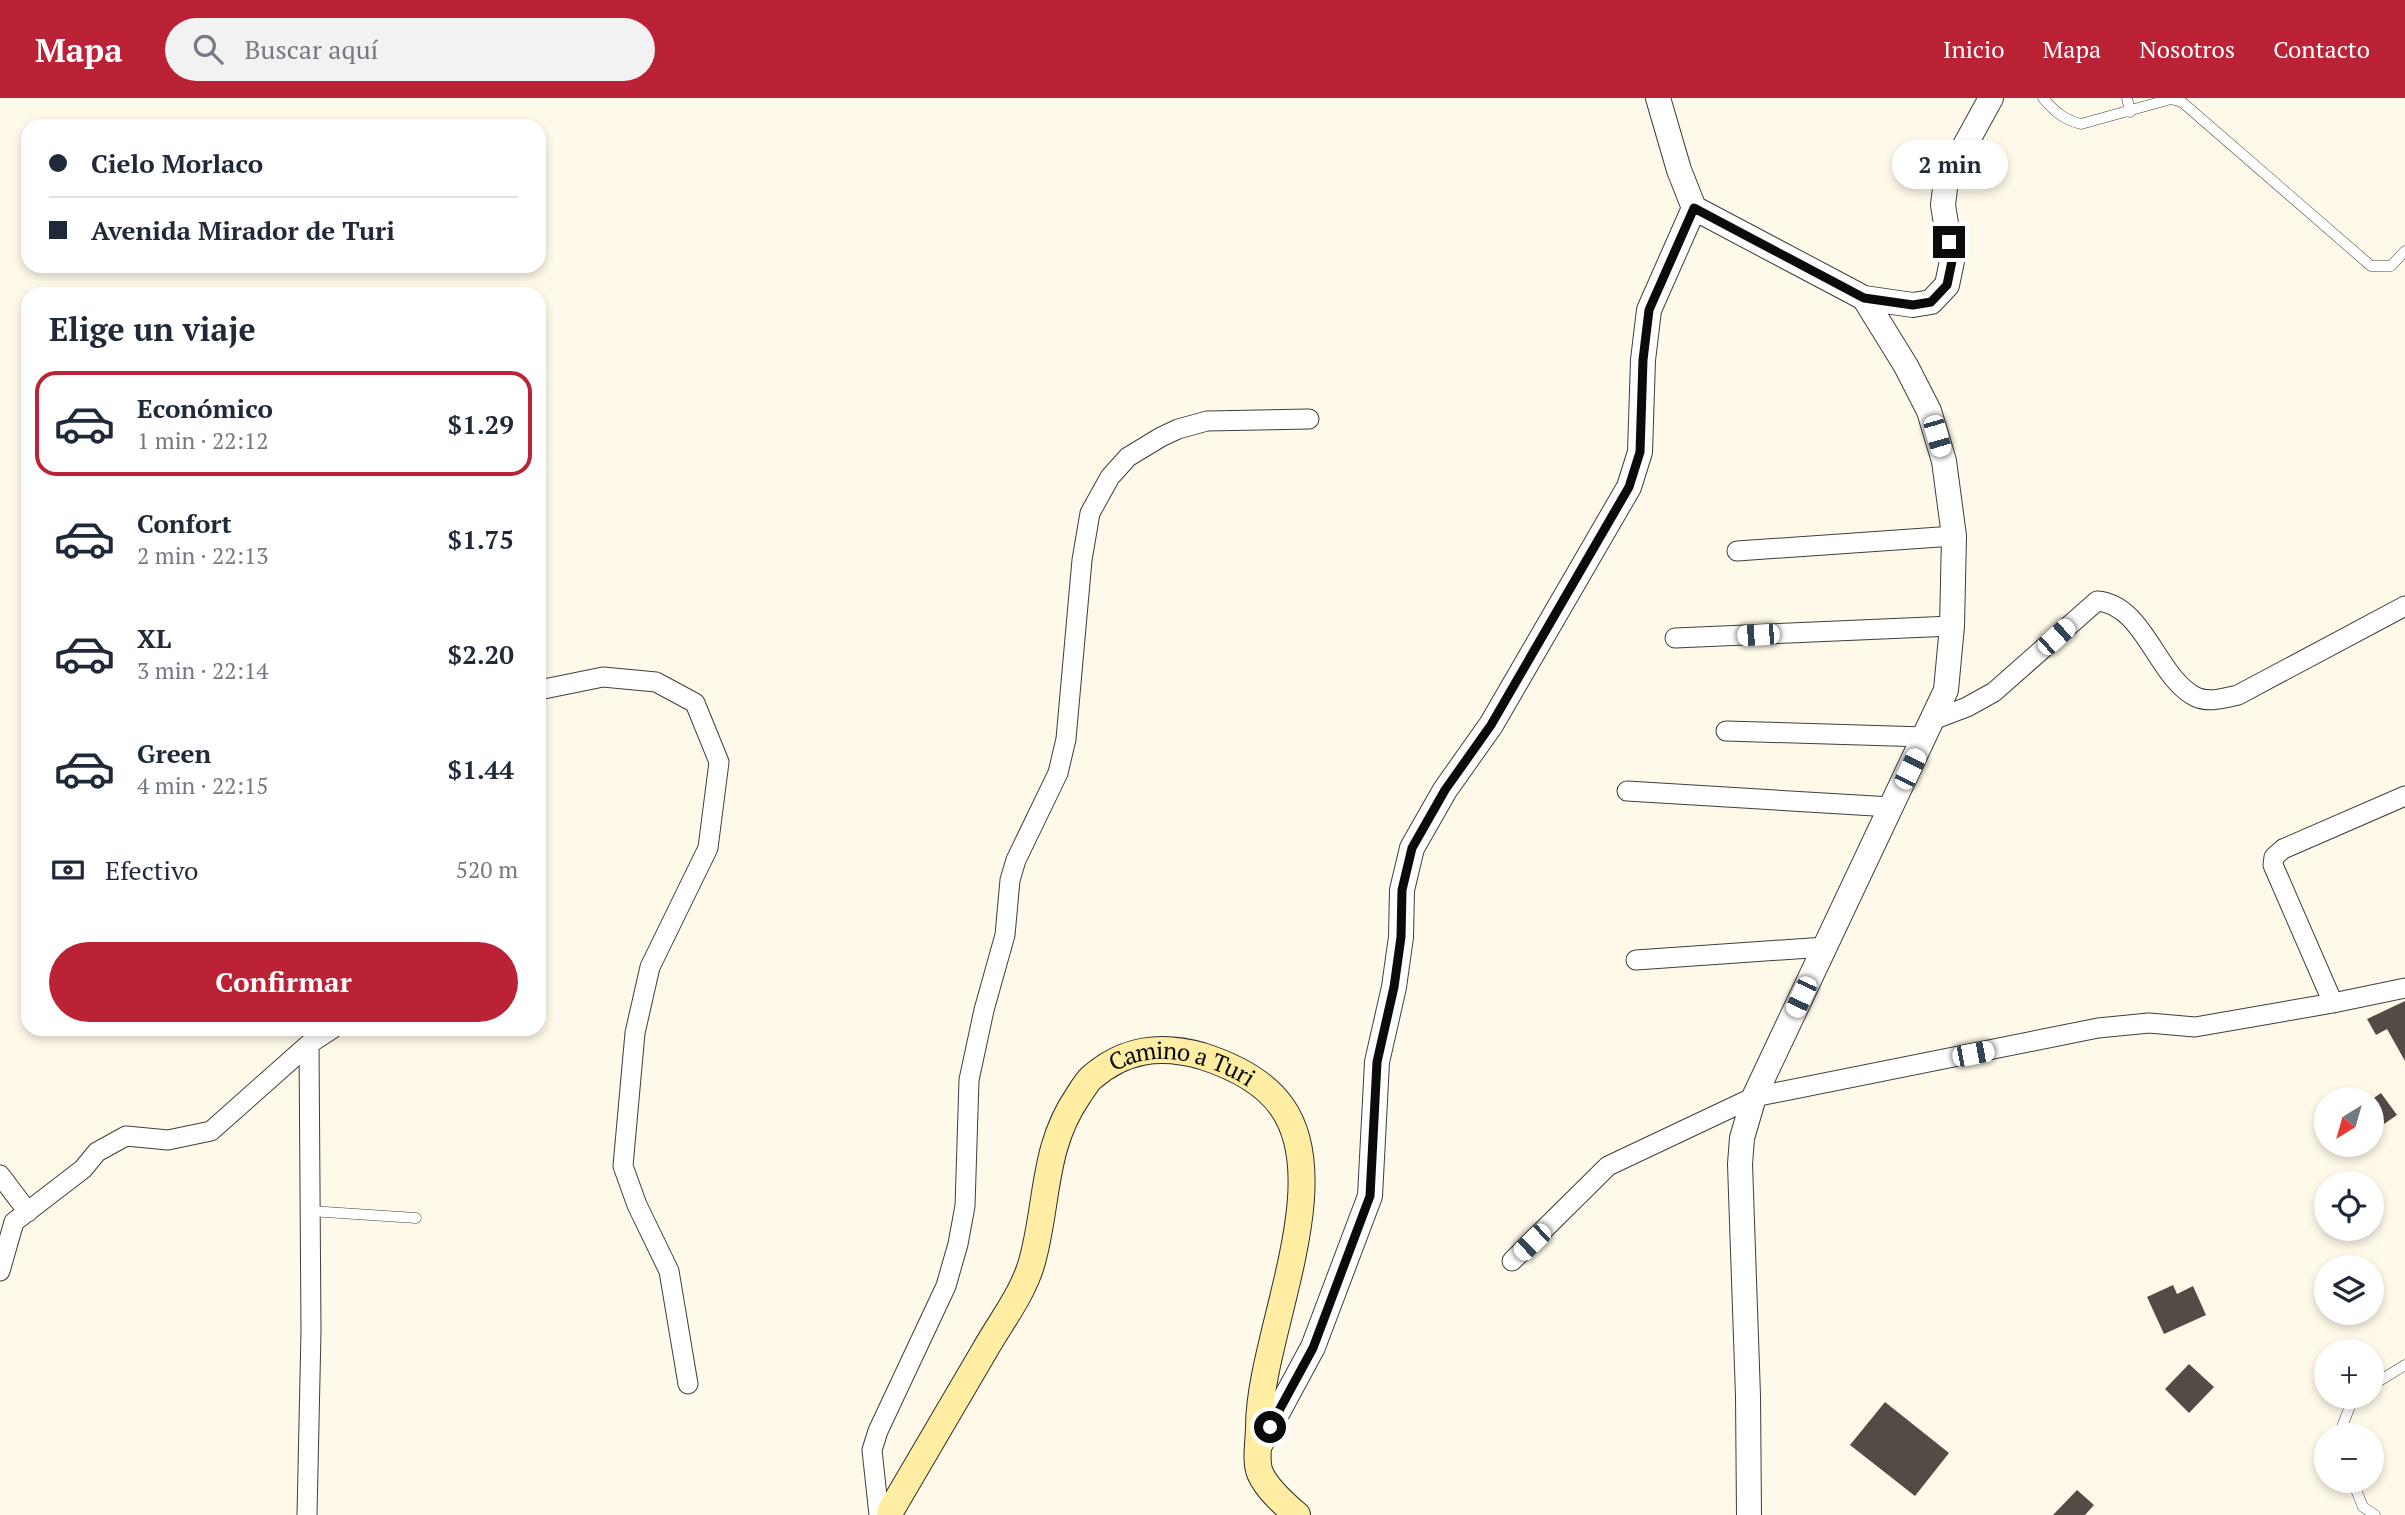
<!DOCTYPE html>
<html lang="es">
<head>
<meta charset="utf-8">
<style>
  body { margin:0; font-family:"PT Serif",serif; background:#f2f2f3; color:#1f2937; height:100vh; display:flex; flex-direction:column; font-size:26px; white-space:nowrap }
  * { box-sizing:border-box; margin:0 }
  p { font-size:23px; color:#747a83 }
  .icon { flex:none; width:38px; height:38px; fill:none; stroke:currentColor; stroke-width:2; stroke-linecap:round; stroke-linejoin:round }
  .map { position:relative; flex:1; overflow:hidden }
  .sheet { position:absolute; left:21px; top:189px; width:525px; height:749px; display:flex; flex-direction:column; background:#fff; border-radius:21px; box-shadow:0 4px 10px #0003 }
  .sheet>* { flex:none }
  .banner { position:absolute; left:21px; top:21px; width:525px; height:154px; border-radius:21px; box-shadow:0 4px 10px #0003; display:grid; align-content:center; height:154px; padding:0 28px; background:#fff }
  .needle { width:46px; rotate:217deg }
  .buttons { position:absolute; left:2314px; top:989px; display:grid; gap:14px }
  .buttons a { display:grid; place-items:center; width:70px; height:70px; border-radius:50%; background:#fff; box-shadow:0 4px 10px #0003; font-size:35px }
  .end { position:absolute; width:32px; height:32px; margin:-16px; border:9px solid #0b0b0b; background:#fff; box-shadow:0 0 0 4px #fff }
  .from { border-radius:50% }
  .bubble { position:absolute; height:49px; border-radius:24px; background:#fff; box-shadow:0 4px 10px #0003; font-size:23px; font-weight:600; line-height:49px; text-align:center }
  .car { position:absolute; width:21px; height:42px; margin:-21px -10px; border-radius:9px; box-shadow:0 0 5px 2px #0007; background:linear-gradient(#fff 24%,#345 0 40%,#fff 0 76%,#345 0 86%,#fff 0) }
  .banner b { display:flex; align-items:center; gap:24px; height:66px; font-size:26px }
  .banner b+b { border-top:2px solid #e0e1e3 }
  .banner i { width:18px; height:18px; background:#1f2937 }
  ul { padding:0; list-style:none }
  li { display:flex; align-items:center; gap:21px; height:105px; margin:0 14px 10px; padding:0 14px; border:4px solid transparent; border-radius:21px }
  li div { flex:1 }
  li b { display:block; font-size:26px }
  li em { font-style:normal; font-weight:600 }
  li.active { border-color:#bb2236 }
  li>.icon { width:63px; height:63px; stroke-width:1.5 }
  h2 { padding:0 28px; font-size:32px; line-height:84px }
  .pay { display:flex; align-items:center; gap:18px; height:77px; padding:0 28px; font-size:26px }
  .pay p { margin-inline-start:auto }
  .action { display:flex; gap:14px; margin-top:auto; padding:14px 28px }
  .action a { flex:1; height:80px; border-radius:42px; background:#bb2236; color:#fff; font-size:28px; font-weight:600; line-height:80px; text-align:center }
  header { display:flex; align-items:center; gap:42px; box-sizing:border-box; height:98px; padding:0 35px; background:#bb2236; color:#fff }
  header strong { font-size:33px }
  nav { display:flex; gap:38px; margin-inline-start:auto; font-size:24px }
  .search { width:490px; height:63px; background:#f2f2f3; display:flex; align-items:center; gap:18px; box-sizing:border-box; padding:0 24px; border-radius:38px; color:#747a83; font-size:26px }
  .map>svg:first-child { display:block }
</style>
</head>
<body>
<header>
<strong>Mapa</strong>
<div class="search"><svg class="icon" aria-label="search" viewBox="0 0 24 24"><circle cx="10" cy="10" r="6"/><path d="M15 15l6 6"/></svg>Buscar aquí</div>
<nav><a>Inicio</a><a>Mapa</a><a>Nosotros</a><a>Contacto</a></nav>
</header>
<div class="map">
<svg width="2405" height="1417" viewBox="0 0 2405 1417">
  <rect width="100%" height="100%" fill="#fff9e9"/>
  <!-- building -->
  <path fill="#544b47" d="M2405 903V963L2387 931 2376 937 2367 921Z
    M2381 995 2397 1017 2371 1035V1002Z
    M2173 1187 2177 1196 2193 1188 2206 1217 2164 1236 2147 1199Z
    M2189 1266 2214 1289 2189 1315 2165 1291Z
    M1885 1304 1949 1355 1915 1398 1850 1347Z
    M2077 1392 2094 1407 2085 1417H2053Z"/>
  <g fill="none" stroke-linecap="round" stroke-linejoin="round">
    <!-- service casing -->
    <g stroke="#3e3e3e" stroke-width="11">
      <path id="service" d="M2043 0C2054 13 2064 22 2081 26L2171 1 2182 4 2371 168H2391L2405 153
        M2127 0 2130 14
        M310 1113 416 1120
        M2371 1288 2405 1267
        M2343 1337V1326L2354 1298
        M2352 1382 2363 1409 2375 1417"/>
    </g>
    <!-- minor casing -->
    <g stroke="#3e3e3e" stroke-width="21">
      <path id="minor" d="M1737 453 1954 438
        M1675 540 1952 528
        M539 592 603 579 656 584 695 605 719 664 708 750 650 869 635 935 623 1068 637 1107 669 1173 688 1286
        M1933 622 1967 609 1994 594 2097 503C2144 506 2157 580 2196 599 2209 605 2225 600 2238 597L2405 508
        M1726 633 1925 639
        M1627 693 1891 709
        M1636 862 1825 849
        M2333 905 2273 767 2274 759 2283 751 2405 698
        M0 1077 28 1114
        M1512 1163 1608 1068 1754 999 2098 930 2149 925 2195 929 2333 905 2405 890
        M0 1173 14 1124 83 1071 97 1054 126 1038 168 1042 211 1033 309 946 332 931
        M307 1417 311 1233 309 946
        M879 1417 872 1352 878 1333 946 1188 958 1146 965 1108 969 982 984 912 1005 837 1010 782 1016 762 1058 675 1066 641 1082 462 1090 415 1110 379 1128 359 1161 339 1178 331 1207 323 1309 321"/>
    </g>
    <!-- tertiary casing -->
    <g stroke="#3e3e3e" stroke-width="26">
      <path id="tertiary" d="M1658 0 1679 72 1694 110
        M1694 110 1864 200 1906 268 1929 313 1944 363 1954 438 1952 528 1946 592 1754 999 1742 1040 1740 1066 1748 1298 1749 1417
        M1864 200 1913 207 1931 204 1947 187 1952 163 1943 107 1946 82 1991 0
        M1259 1349 1313 1249 1370 1098 1377 964 1394 889 1401 839 1402 792 1412 750 1445 692 1491 627 1629 389 1640 354 1643 262 1649 212 1694 110"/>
    </g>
    <!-- secondary casing -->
    <g stroke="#2d2d2d" stroke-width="28">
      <g id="secondary">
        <path id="s1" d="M890 1417 891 1412C923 1358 954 1304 986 1250 1002 1222 1025 1193 1033 1160 1048 1103 1043 1049 1078 998 1082 992 1086 985 1091 980 1124 951 1160 946 1202 958 1230 967 1264 983 1282 1009 1337 1087 1259 1240 1259 1329 1259 1342 1255 1363 1260 1375 1267 1391 1284 1406 1297 1417"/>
      </g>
    </g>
    <!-- service -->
    <use href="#service" stroke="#fff" stroke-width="10"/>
    <!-- minor -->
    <use href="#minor" stroke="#fff" stroke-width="19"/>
    <!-- tertiary -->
    <use href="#tertiary" stroke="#fff" stroke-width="24"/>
    <!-- secondary -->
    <use href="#secondary" stroke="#ffeda4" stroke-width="26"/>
  </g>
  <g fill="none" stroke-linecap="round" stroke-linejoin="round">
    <!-- route -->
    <path stroke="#0b0b0b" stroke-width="9" d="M1270 1329 1313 1250 1370 1098 1377 964 1394 889 1401 839 1402 792 1412 750 1445 692 1491 627 1629 389 1640 354 1643 262 1649 212 1694 110 1864 200 1913 207 1931 204 1947 187 1952 163 1949 144"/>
  </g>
  <g text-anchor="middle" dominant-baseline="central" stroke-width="7" stroke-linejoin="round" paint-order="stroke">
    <!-- street labels -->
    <g font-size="24" fill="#0b0b0b" stroke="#fff">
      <text stroke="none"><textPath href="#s1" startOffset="586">Camino a Turi</textPath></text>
    </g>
  </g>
</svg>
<div class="buttons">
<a><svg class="needle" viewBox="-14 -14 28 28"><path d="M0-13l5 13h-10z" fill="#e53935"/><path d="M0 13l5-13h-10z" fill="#747a83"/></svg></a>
<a><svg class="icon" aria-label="locate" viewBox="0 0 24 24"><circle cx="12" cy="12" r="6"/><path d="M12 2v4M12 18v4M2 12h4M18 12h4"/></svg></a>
<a><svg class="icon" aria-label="layers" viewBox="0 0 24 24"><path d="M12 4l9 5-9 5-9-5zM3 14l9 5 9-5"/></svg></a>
<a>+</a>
<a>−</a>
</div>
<i class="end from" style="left:1270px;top:1329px"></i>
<i class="end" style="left:1949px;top:144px"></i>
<div class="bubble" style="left:1892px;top:42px;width:116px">2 min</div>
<i class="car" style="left:1937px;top:338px;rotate:164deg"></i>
<i class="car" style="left:1758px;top:537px;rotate:267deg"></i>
<i class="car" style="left:2056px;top:539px;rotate:48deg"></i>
<i class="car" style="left:1910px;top:671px;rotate:26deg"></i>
<i class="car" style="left:1801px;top:899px;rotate:205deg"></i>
<i class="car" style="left:1973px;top:956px;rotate:79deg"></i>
<i class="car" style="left:1532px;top:1144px;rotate:226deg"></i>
<div class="banner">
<b><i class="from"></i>Cielo Morlaco</b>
<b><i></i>Avenida Mirador de Turi</b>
</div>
<section class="sheet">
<h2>Elige un viaje</h2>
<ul>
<li class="active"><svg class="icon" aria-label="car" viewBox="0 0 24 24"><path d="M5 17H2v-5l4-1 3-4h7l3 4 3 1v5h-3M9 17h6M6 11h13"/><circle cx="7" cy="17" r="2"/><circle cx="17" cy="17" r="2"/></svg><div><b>Económico</b><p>1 min · 22:12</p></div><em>$1.29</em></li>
<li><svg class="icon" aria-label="car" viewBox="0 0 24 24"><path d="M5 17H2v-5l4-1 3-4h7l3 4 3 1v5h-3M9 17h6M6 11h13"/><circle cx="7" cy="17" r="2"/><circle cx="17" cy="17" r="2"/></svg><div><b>Confort</b><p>2 min · 22:13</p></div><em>$1.75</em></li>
<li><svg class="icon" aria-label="car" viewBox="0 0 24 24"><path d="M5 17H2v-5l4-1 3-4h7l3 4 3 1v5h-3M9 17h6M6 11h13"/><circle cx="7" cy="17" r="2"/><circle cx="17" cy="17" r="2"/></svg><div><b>XL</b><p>3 min · 22:14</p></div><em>$2.20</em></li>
<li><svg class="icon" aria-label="car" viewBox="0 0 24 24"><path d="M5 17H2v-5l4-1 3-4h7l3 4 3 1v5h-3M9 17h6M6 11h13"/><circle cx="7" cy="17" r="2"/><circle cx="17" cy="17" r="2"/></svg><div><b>Green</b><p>4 min · 22:15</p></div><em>$1.44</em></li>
</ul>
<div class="pay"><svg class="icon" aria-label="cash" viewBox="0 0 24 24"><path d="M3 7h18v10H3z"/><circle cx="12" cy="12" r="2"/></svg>Efectivo<p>520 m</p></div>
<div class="action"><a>Confirmar</a></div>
</section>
</div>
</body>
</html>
